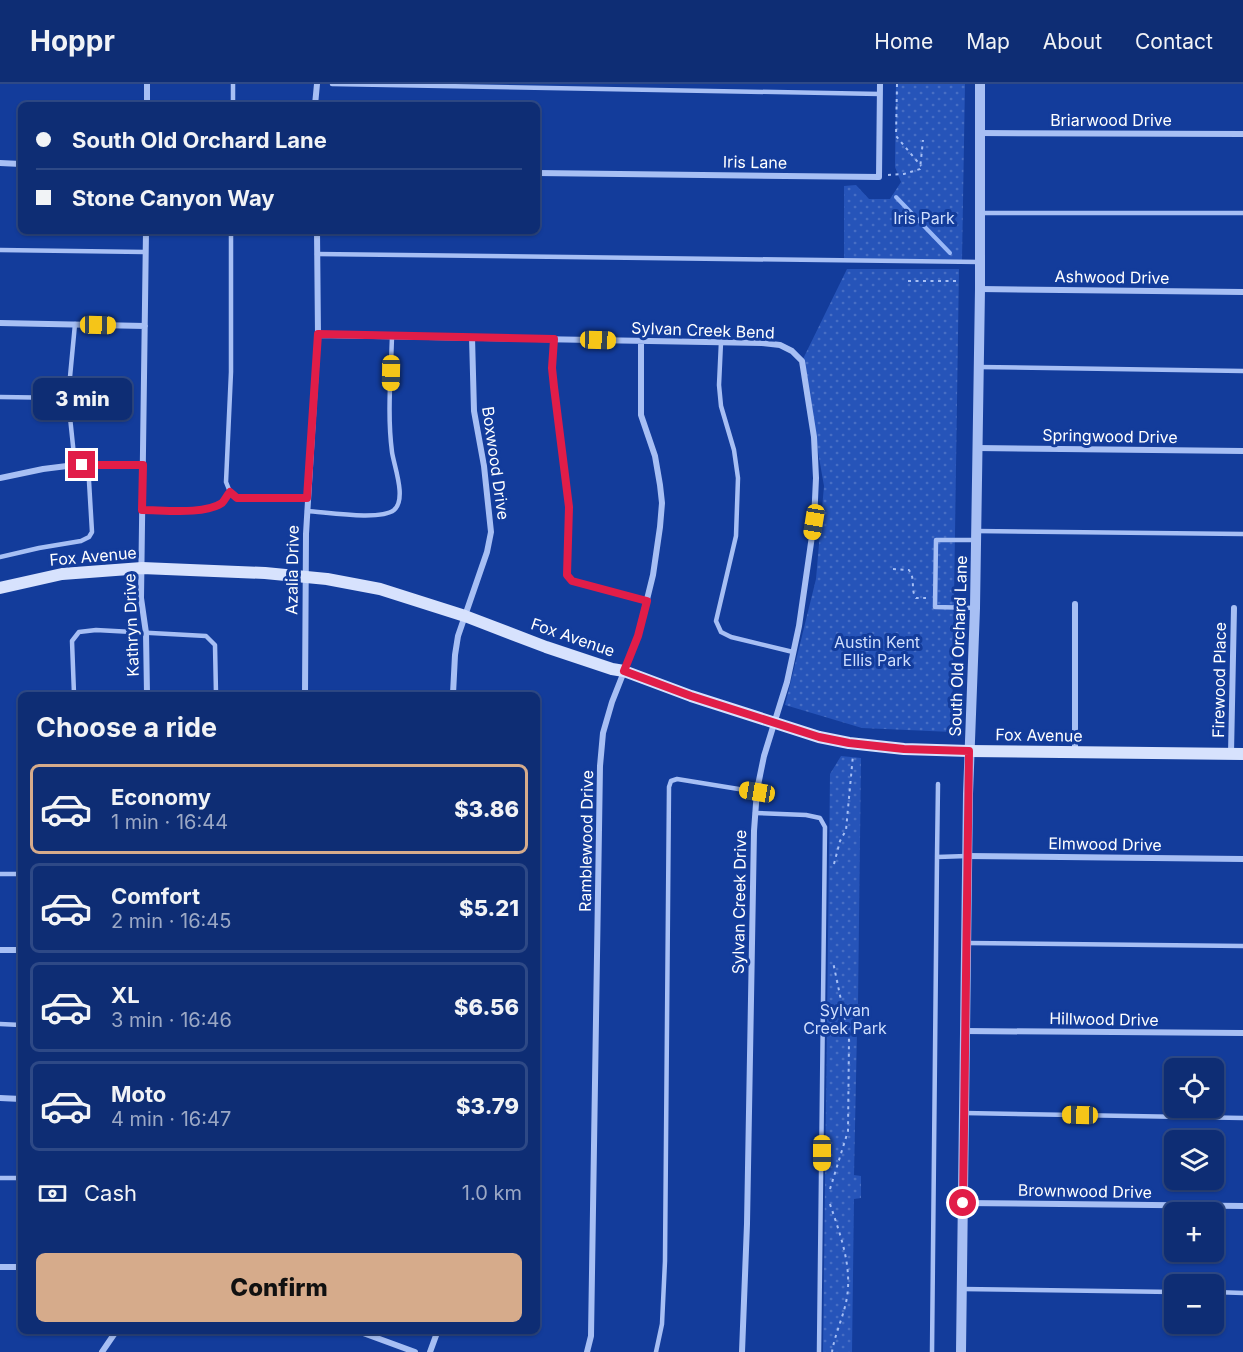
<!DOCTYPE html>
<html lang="en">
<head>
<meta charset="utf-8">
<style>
  body { margin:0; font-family:Inter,sans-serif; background:#173579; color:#f1f3f6; height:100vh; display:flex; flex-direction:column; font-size:22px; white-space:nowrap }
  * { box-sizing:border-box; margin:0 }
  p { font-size:20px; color:#9ba8c5 }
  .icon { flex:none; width:33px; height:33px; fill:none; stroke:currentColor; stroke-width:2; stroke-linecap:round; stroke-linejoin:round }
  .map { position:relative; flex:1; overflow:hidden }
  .details { position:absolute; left:18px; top:608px; width:522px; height:642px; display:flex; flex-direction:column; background:#0e2d74; border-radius:9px; box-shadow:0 2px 4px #0004,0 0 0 2px #2e4986 }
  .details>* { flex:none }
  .top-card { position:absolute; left:18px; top:18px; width:522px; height:132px; border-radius:9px; box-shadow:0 2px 4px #0004,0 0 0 2px #2e4986; display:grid; align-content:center; height:132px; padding:0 18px; background:#0e2d74 }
  .buttons { position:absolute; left:1164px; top:974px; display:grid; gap:12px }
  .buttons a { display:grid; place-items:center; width:60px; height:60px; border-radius:9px; background:#0e2d74; box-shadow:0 2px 4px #0004,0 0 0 2px #2e4986; font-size:30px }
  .end { position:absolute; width:27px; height:27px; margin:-14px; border:8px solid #e11d48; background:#fff; box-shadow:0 0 0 3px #fff }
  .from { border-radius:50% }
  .bubble { position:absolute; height:42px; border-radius:9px; background:#0e2d74; box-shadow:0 2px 4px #0004,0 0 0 2px #2e4986; font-size:20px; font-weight:800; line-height:42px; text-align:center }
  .car { position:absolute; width:18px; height:36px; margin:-18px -9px; border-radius:8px; box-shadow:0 0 4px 2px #0007; background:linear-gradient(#f5c518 24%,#345 0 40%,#f5c518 0 76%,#345 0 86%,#f5c518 0) }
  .top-card b { display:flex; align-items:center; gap:21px; height:57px; font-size:22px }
  .top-card b+b { border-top:2px solid #2e4986 }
  .top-card i { width:15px; height:15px; background:#f1f3f6 }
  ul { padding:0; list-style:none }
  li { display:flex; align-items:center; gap:18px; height:90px; margin:0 12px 9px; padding:0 6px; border:3px solid #2e4986; border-radius:9px }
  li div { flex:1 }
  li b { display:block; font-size:22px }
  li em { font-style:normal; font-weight:800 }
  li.selected { border-color:#d6ab8b }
  li>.icon { width:54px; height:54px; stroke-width:1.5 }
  h2 { padding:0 18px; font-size:27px; line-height:72px }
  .pay { display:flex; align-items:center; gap:15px; height:66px; padding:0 18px; font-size:22px }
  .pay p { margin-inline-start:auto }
  .primary-button { display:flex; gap:12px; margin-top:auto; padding:12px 18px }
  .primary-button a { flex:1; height:69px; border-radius:9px; background:#d6ab8b; color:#111; font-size:24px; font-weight:800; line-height:69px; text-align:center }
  header { display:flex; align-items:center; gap:36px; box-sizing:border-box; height:84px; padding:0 30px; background:#0e2d74; border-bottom:2px solid #2e4986 }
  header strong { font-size:28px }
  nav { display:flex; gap:33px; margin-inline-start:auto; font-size:21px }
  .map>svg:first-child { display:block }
</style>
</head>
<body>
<header>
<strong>Hoppr</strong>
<nav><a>Home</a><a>Map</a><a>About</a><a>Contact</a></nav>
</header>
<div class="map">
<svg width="1243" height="1268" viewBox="0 0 1243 1268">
  <defs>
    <pattern id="park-dots" width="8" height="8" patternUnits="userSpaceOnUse" patternTransform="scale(1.5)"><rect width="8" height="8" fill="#2654b9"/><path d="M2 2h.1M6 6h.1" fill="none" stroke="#476ec4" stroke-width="1.8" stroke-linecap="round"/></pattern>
  </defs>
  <rect width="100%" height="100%" fill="#133c9b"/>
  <!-- park -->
  <path fill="url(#park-dots)" d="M896 0H965L962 176 844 175V102L856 101 869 115H890L901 98 895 83Z
    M847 185H959L952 648 862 644 785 621 816 495 824 402 802 277Z
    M841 672 861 674 858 920 861 921 862 947H857L854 1091 861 1092V1114L854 1115 852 1268H823L830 690Z"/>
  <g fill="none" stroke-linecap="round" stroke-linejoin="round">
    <!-- stream -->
    <path stroke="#99b8f7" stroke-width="4" d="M896 113 950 169"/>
    <!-- path -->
    <path stroke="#a7bff4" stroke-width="2" stroke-dasharray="3 4.5" stroke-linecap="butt" d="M897 0 896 52 921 82
      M888 91 904 90 920 85 923 56
      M908 197H958
      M893 485 909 486C916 496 910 505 916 514H926
      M834 780 840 757 846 746 853 671
      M830 1105 848 1047 849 954 833 878
      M830 1120C840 1150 852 1181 847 1213 844 1232 835 1249 832 1268"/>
    <!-- service -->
    <path stroke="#a7bff4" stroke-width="4.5" d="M332 0 880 10
      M233 21V0
      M982 129H1243
      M231 147V288L226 398 230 408 237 414H307
      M0 166 145 168
      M317 170 980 178
      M554 255 552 284 554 303 569 423 567 491 572 497 647 517
      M721 258 719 301 721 322 734 366 738 394 736 452 716 537 721 548 731 553 793 568
      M978 283 1243 287
      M0 313 68 314
      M75 381 68 314 75 240
      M142 426C164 426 204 431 222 419 225 416 227 411 230 408
      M307 427C326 428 380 437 394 426 407 415 394 382 392 368 387 330 391 290 392 252
      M976 447 1243 450
      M0 473 39 464 81 457 89 453 92 448 88 380
      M975 524 935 523 936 456H976
      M74 610 72 557 79 548 96 546 206 552 215 561 216 610
      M755 729 806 731 820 734 825 743 819 1268
      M937 773 938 700
      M0 790H21
      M966 859 1243 862
      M0 940 21 941
      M964 1029 1243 1034
      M0 1094H21
      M962 1205 1174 1208
      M1214 1208 1243 1209
      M656 1268 662 1240 665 1177 669 703 671 697 677 695 757 708
      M932 1268 937 773 967 772"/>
    <!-- minor -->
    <path stroke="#a7bff4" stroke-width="6" d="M147 21V0
      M315 21 317 0
      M979 49 1243 50
      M0 79 21 80
      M537 89 879 93 880 0
      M146 147 141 514 146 549 147 610
      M980 205 1243 208
      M0 239 145 242
      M318 251 762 259 780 261 792 267 802 277 814 353 816 394 814 438 799 542 787 598 764 672 757 706 754 747 747 1140 742 1268
      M977 364 1243 367
      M0 394 43 385 75 381H143
      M1075 520V668
      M305 610 306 450 318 251 317 147
      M453 610 455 571 458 552 487 468 491 448 484 382 474 327 472 253
      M1231 669 1234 524
      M967 772 1243 775
      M0 866H21
      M965 947 1243 949
      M0 1014 21 1015
      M963 1119 1243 1122
      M0 1183H21
      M355 1246 415 1268
      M102 1268 117 1246
      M430 1268 438 1246
      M587 1268 591 1252 600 682 603 649 612 618 638 552 653 491 660 443 662 419 660 401 655 372 641 331V257"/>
    <!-- tertiary -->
    <path stroke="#a7bff4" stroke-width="10" d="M961 1268 968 710 975 524 980 205V0"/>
    <!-- secondary -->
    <path stroke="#d7e2fd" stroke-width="12" d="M0 504 62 490 142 484 265 489 327 495 380 505 465 532 546 563 612 585 624 587 691 612 819 653 849 659 904 665 969 667 1243 670"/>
  </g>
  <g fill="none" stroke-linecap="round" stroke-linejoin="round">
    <!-- route -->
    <path stroke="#e11d48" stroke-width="8" d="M82 381H143L142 426C164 426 204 431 222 419 225 416 227 411 230 408L237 414H307L318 250 554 255 552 284 554 303 569 423 567 491 572 497 647 517 638 552 624 587 691 612 819 653 849 659 904 665 969 667 963 1119"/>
  </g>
  <g text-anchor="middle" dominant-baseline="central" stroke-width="6" stroke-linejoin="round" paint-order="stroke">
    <!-- street labels -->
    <g font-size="16" fill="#fff" stroke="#133c9b">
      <text x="1111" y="36">Briarwood Drive</text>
      <text transform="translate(755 78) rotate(1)">Iris Lane</text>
      <text transform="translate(1112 193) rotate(1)">Ashwood Drive</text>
      <text transform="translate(703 246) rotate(2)">Sylvan Creek Bend</text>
      <text transform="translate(1110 352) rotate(1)">Springwood Drive</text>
      <text transform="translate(496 379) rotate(82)">Boxwood Drive</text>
      <text transform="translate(93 472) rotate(-5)">Fox Avenue</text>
      <text transform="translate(292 486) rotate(-89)">Azalia Drive</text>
      <text transform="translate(131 541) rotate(-92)">Kathryn Drive</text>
      <text transform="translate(573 553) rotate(19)">Fox Avenue</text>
      <text transform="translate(958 562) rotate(-88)">South Old Orchard Lane</text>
      <text transform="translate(1219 596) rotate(-89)">Firewood Place</text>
      <text transform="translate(1039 651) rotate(1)">Fox Avenue</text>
      <text transform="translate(586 757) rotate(-89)">Ramblewood Drive</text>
      <text transform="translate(1105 760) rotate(1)">Elmwood Drive</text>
      <text transform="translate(739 818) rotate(-89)">Sylvan Creek Drive</text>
      <text transform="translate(1104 935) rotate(1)">Hillwood Drive</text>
      <text transform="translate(1085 1107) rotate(1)">Brownwood Drive</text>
    </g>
    <!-- park labels -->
    <g font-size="16" fill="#cfdefd" stroke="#133c9b">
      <text x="924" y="134">Iris Park</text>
      <text x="877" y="558">Austin Kent<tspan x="877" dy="18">Ellis Park</tspan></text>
      <text x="845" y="926">Sylvan<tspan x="845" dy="18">Creek Park</tspan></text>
    </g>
  </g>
</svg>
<div class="buttons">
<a><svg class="icon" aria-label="locate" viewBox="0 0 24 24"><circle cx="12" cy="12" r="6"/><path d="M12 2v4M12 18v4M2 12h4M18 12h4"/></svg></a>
<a><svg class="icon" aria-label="layers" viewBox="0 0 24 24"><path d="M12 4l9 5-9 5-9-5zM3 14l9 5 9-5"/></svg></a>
<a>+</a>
<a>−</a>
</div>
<i class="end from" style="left:963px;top:1119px"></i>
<i class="end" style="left:82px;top:381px"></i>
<div class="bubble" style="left:33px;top:294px;width:99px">3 min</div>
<i class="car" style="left:98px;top:241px;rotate:91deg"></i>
<i class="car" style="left:598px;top:256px;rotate:92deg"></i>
<i class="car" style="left:391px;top:289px;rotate:181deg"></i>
<i class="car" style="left:814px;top:438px;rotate:189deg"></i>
<i class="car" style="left:757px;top:708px;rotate:279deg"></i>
<i class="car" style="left:1080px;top:1031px;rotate:271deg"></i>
<i class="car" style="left:822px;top:1069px;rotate:180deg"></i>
<div class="top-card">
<b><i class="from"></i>South Old Orchard Lane</b>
<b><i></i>Stone Canyon Way</b>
</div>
<section class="details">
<h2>Choose a ride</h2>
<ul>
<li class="selected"><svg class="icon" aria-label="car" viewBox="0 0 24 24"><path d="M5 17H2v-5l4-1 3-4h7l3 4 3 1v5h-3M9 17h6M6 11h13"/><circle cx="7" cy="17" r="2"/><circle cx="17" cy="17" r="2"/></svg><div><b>Economy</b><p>1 min · 16:44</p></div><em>$3.86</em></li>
<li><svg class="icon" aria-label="car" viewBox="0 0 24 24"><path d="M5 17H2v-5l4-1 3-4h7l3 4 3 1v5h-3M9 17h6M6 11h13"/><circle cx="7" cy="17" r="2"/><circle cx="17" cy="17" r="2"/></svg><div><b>Comfort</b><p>2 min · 16:45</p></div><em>$5.21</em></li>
<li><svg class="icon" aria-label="car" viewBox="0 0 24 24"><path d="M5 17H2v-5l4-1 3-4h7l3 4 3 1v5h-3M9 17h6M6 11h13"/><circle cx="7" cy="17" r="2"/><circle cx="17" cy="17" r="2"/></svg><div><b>XL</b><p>3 min · 16:46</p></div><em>$6.56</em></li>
<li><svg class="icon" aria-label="car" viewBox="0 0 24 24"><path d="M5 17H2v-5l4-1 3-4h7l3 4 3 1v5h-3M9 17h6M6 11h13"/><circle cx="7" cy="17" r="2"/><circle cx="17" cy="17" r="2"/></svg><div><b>Moto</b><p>4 min · 16:47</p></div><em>$3.79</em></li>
</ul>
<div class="pay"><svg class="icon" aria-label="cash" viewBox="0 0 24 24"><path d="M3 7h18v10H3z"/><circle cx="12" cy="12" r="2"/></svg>Cash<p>1.0 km</p></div>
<div class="primary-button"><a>Confirm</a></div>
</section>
</div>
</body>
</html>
